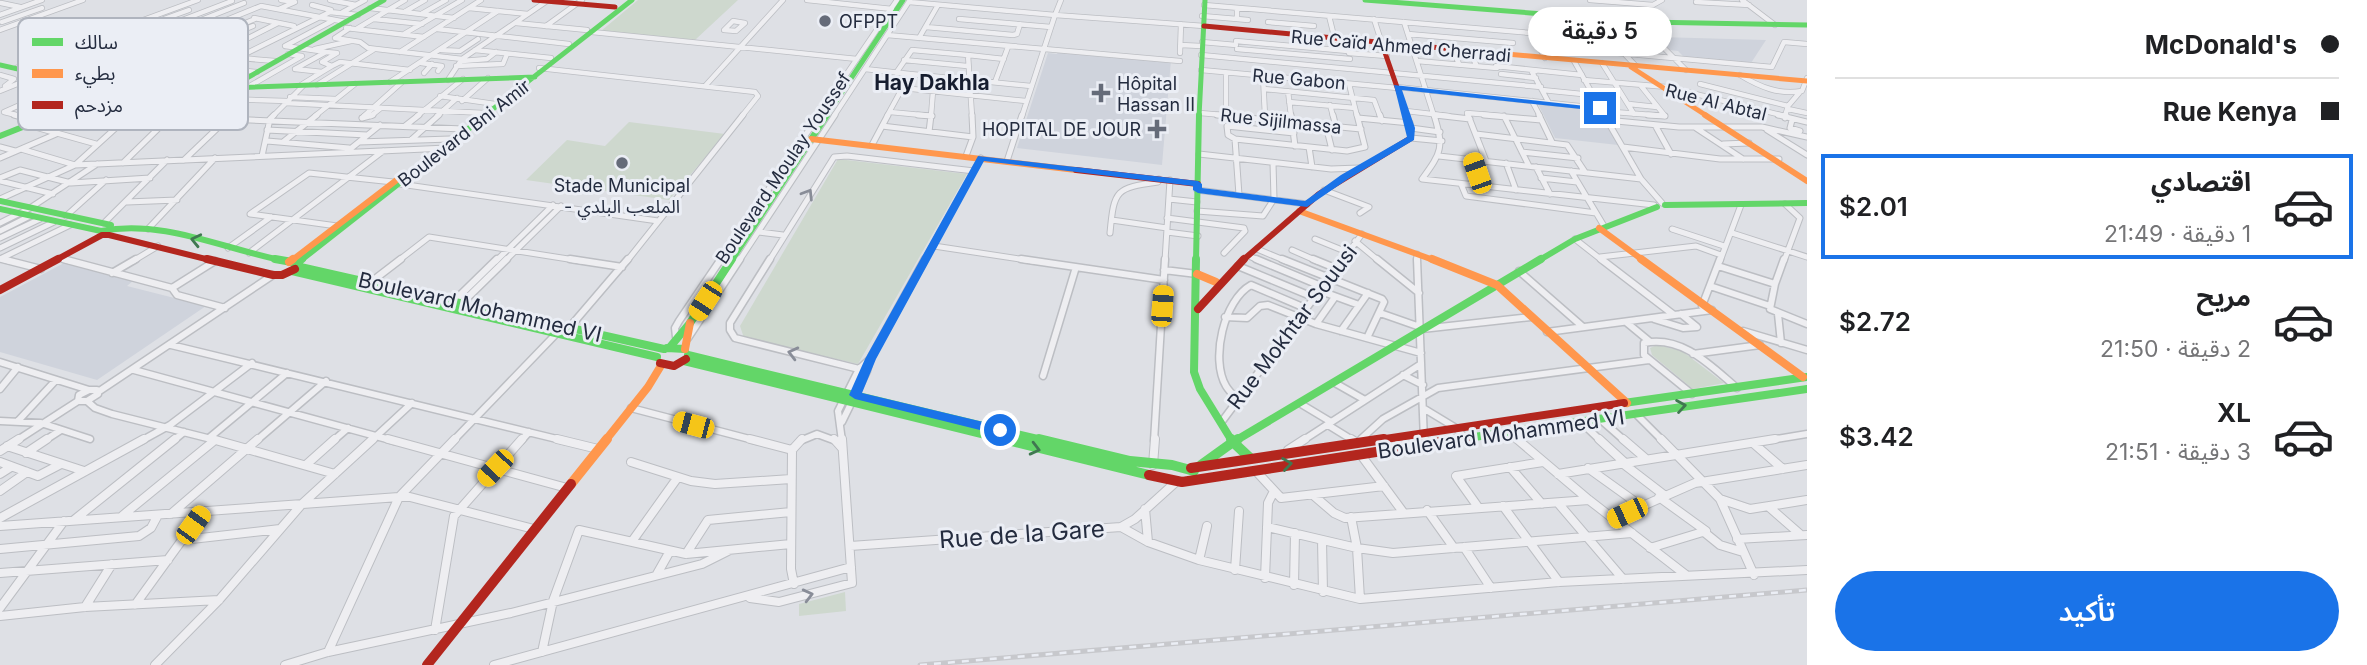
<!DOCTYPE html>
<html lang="ar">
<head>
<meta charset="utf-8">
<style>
  body { margin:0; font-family:Inter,"Noto Sans Arabic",sans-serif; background:#f6f6f6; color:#202124; direction:rtl; height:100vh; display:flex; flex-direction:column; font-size:26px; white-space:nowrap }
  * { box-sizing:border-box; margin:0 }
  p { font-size:23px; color:#757577 }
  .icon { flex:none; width:38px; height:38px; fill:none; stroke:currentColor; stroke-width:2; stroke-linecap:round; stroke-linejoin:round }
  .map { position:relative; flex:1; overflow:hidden; direction:ltr }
  .sheet { display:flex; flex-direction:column; background:#fff; width:560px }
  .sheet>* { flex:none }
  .banner { display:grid; align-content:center; height:154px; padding:0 28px; background:#fff }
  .end { position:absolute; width:32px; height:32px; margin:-16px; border:9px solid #1a73e8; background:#fff; box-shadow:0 0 0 4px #fff }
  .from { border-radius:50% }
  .bubble { position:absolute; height:49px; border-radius:24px; background:#fff; box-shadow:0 4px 10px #0003; font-size:23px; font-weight:600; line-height:49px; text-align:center; direction:rtl }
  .car { position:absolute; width:21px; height:42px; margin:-21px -10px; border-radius:9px; box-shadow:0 0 5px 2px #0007; background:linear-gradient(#f5c518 24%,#345 0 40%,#f5c518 0 76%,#345 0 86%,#f5c518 0) }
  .banner b { display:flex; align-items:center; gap:24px; height:66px; font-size:26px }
  .banner b+b { border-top:2px solid #e0e0e0 }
  .banner i { width:18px; height:18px; background:#202124 }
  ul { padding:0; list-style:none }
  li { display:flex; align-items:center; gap:21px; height:105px; margin:0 14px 10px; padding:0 14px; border:4px solid transparent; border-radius:0px }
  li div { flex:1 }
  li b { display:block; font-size:26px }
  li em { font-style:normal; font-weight:600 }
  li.selected { border-color:#1a73e8 }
  li>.icon { width:63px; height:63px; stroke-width:1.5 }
  .action { display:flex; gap:14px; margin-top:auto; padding:14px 28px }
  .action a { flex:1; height:80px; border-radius:42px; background:#1a73e8; color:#fff; font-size:28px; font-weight:600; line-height:80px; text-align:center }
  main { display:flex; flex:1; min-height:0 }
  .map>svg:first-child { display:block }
</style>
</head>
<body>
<main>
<section class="sheet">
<div class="banner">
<b><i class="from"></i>McDonald's</b>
<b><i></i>Rue Kenya</b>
</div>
<ul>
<li class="selected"><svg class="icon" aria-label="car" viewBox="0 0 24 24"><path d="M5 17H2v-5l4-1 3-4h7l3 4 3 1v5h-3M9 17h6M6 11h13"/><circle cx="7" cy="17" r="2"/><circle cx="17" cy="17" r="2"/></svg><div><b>اقتصادي</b><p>1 دقيقة · 21:49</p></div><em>$2.01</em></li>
<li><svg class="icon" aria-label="car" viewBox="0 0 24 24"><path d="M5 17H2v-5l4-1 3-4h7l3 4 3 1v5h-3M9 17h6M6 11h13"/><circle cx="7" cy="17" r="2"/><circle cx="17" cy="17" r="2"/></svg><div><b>مريح</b><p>2 دقيقة · 21:50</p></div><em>$2.72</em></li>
<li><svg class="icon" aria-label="car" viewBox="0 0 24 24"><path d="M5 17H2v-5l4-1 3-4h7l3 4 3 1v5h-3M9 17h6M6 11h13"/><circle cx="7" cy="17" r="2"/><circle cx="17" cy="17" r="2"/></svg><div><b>XL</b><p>3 دقيقة · 21:51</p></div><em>$3.42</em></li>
</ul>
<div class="action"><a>تأكيد</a></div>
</section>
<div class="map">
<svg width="1807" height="665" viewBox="0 0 1807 665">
  <rect width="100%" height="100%" fill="#dee0e5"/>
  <!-- built -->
  <path fill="#cfd3dc" d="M1659 37 1766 40 1751 63 1684 57 1678 51 1670 50Z
    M1059 48 1171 60 1162 165 1017 148 1048 53 1057 54Z
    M1538 104 1597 110 1618 145 1555 138Z
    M66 262 134 280 127 286 206 306 97 380 0 352V297Z"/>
  <!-- green -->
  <path fill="#ced8ce" d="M638 0H738L695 40 601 31Z
    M629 122 725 134 669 200 526 180 567 140 605 146Z
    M838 159 967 174 858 364 744 338 740 326Z
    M1657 345 1682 351 1724 383 1693 389 1652 355 1650 348Z
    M845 592 846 611 799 616V604Z"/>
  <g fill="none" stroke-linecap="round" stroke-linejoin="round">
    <!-- street-far3 casing -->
    <g stroke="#bcbec3" stroke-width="6">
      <path id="street-far3" d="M330 0 356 5
        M807 0 892 9
        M1061 0 1055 15 1204 26
        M1590 0 1653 5 1662 0
        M1742 0 1775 25
        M909 2 1055 15 1022 116
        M1696 2 1749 5
        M1 3 20 7
        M312 5 331 10
        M1204 5 1531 33
        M370 8 454 18
        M469 8 528 14
        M279 9 295 2 281 0
        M406 11 425 0
        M343 12 365 0
        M423 13 446 0
        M0 15 42 0
        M1202 16 1237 19V8
        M1329 16 1335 40
        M254 18 294 26
        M164 19 189 10
        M374 19 422 24
        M959 19 1051 27
        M1237 19 1248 20
        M1374 19 1382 44
        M733 21 745 23 736 31 724 30Z
        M2 22 42 8
        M177 22 232 1
        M1268 22 1314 26
        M1404 22 1434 116
        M516 23 587 30
        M546 26 582 0
        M926 27 1013 35 1017 34 1020 24
        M346 28 424 37
        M350 28 335 38 360 42 368 48 462 59
        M358 28 405 0
        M437 29 569 44
        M0 30 83 0
        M592 32 857 59
        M1531 33V28L1654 38 1686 70
        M404 34 462 0
        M1408 34 1513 43
        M166 35 235 45
        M887 35 1180 61
        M214 37 245 39
        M226 37 253 26
        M1534 37 1545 58
        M182 38 261 6 346 22
        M919 38 938 5
        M1535 39 1587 44
        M88 41 126 49
        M202 41 255 19
        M1236 41 1348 51
        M1202 42 1236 45
        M1613 42 1636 66
        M1609 43 1664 47
        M102 44 167 20
        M143 44 182 53 275 61
        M1181 45 1201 46
        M285 46 326 52 295 69
        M285 46 332 21
        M118 47 145 36
        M64 49 198 0
        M315 49 351 41
        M1237 49 1350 59
        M441 50 460 51 478 39
        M475 50 551 58
        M1453 50 1459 64
        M1469 51 1477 66
        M123 52 163 62 257 72
        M400 52 481 0
        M1180 53 1181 24
        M1349 53 1387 56
        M1618 53 1772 67 1784 42 1807 44
        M217 54 278 23
        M968 55 1004 59
        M1201 55 1541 87
        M239 57 330 12 358 15
        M36 60 74 69
        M904 60 967 66
        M462 61 487 59 496 52
        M1417 61 1497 68
        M1574 61 1605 116
        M421 63 442 66 438 71
        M1602 63 1634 114
        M332 66 340 62 410 70
        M456 66 503 64 507 54
        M1496 66 1582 75
        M16 68 64 49 103 58
        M539 68 755 92 758 96 742 116
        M295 69 322 72 301 85
        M865 69 910 74 887 116
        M1201 70 1398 88
        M1536 71 1532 72 1549 103
        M322 72 332 66 322 62 337 53 326 52
        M424 73 432 64
        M896 73 912 50 968 55 972 116
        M1226 73V115
        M910 74 1031 86
        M1501 74 1536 78
        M0 75 14 79 5 86
        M1740 75C1760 87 1779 95 1802 91L1807 78
        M1263 76 1265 116
        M55 78 244 3
        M160 80 208 78 226 69
        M448 80 462 59 547 1
        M1584 80 1667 87 1785 116
        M69 81 133 56
        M390 82 498 11
        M995 82 1008 47
        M1349 84 1357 116
        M1700 84 1788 106 1785 116
        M87 85 148 59
        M317 85 373 50
        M706 85 783 0
        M1641 86 1665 116
        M248 87 302 56 288 54
        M1397 87 1599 108
        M101 88 180 54
        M903 88 1026 101
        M1264 89 1374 100 1380 116
        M1542 90 1592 95
        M0 91 42 74
        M145 91 183 65
        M1288 91 1291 116
        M440 96 495 104
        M290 97 336 99
        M228 99 287 101
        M462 101 488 78
        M1532 101 1540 116
        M1289 102 1355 108
        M285 103 484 113
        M1629 104 1657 107
        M1330 105 1333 116
        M1140 106 1176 110
        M1788 106 1800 92
        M69 109 102 116
        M1788 109 1807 113
        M135 110 178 108
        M1406 111 1449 116
        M1601 111 1665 116
        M890 112 932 116
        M1200 113 1234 116
        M20 116 4 112 72 82
        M27 116 75 96 96 97
        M128 116 156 91
        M170 116 198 89
        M183 116 213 88
        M210 116 240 88
        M273 116 304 85
        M315 116 355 84
        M364 116 402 82
        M371 116 381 108
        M417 116 463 79
        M437 116 457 98
        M818 116 897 0
        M834 116 910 0
        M931 116 933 91
        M1468 116 1467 113 1503 116"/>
    </g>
    <!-- street-far2 casing -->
    <g stroke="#bcbec3" stroke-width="7">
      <path id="street-far2" d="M14 115 33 120
        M94 115 122 121
        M918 115 932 116
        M1217 115 1361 129
        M1265 115V119
        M1291 115 1295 146
        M1333 115 1336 127
        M1380 115 1382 121
        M1434 115C1444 147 1442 152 1422 179L1654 205
        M1435 115 1470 119
        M1468 115 1486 161
        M1484 115 1541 120
        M1539 115 1552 142
        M1604 115 1641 179 1662 203
        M1648 115 1665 116
        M1778 115 1807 122
        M1504 116 1529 166
        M26 117 31 115
        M362 118 366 115
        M362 118 373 115
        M1358 118 1410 123
        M1785 118 1786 115
        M207 119 212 115
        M227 119 463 129
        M179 120 185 115
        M1606 120 1679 127H1762L1807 137
        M1792 120 1790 128 1800 131
        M164 121 227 119 184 160
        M28 125 96 144
        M1655 125 1671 154
        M116 126 161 124
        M405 126 419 115
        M882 126 973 137
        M1326 126 1332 150
        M1411 128 1440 132
        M1696 128 1743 159
        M267 130 367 135
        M1767 130 1807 155
        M929 132 931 115
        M1294 133 1227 126 1228 135 1235 139 1347 151 1365 147 1357 115
        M1476 134 1567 145 1585 172
        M1411 138 1442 141
        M412 139 439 115
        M1235 139 1239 195
        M267 141 349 148
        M283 142 317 115
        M359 142 450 139
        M1723 144 1749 143
        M872 145 888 115
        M0 147 15 151
        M1309 147 1312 167
        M1623 147 1720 159H1779
        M21 149 75 165 447 148
        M349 150 380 125
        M1522 152 1578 158
        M1199 154 1331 169 1359 168
        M262 156 270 119 274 115
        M966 156 973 137 972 115
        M1439 156 1641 179
        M0 158 56 134
        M1473 159 1482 186
        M1007 161 1022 115
        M123 163 172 115
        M1506 163 1516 190
        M1536 167 1550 194
        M1571 171 1604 226
        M0 178 20 170 71 183 150 178
        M1541 178 1577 182
        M0 181 53 194
        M400 184 658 221
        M1461 184 1466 196 1596 213
        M1197 190 1307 204
        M1324 190 1369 207 1360 213
        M0 199 75 165 130 115
        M1169 199 1197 202
        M127 202 177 200
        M1197 211 1263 216 1274 199 1273 163
        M66 216 106 180
        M1167 218 1244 228 1245 231 1224 253
        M1112 220 1167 228
        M0 223 30 208 97 164
        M104 223 167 160
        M337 226 250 214 309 173 393 182
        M148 229 215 158
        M1672 229 1724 246
        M0 231 30 216
        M759 232 783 235
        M1167 232 1198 236
        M1110 233C1114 189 1116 188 1158 182L1159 179
        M1732 233 1807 257
        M0 238 40 219
        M1315 239 1347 252
        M1575 239 1603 261
        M1355 241 1379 261
        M934 246 1033 261
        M0 248 54 222
        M228 248 271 217
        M1257 249 1286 261
        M1292 250 1317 261
        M249 253 383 151
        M1417 254V261
        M1249 256 1260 261
        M1600 257 1696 246 1721 255
        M60 258 70 261
        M0 259 70 225
        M2 259 9 261
        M133 261 158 246
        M398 261 429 237 581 261
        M496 261 553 205
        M505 261 561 206
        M627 261 743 115
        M720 261 819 115
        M739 261 835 115
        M769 261 834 157 847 156 974 171
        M924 261 981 158
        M1165 261 1170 180
        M1342 261 1362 234
        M1720 261 1741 205
        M1784 261 1800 218 1785 204"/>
    </g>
    <!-- street-far1 casing -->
    <g stroke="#bcbec3" stroke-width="9">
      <path id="street-far1" d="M2 259 41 269
        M63 259 172 288 177 295 225 308
        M570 259 622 267
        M770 259 730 323V330L735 338 859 369
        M1021 259 1164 280
        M1256 259 1321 286
        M1282 259 1382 299 1384 302 1367 338
        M1313 259 1335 268
        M1377 259 1419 293
        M1417 259 1424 441
        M1601 259 1674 315
        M1784 259 1775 284 1770 309 1807 324
        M1238 266 1313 297
        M1718 266 1775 284
        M1164 270 1197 274
        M1519 271 1583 327
        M112 273 136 259
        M371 282 401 259
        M1710 286 1770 306
        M172 288 215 261
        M1318 290 1359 305
        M453 302 497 259
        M461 304 507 259
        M1702 306 1720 259
        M1380 313 1420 327
        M1778 314 1781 343
        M1225 317 1247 318 1260 306 1268 305 1316 324 1421 353
        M1654 319 1683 328 1697 327 1681 314
        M1626 322 1649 341
        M1316 324 1335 297
        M569 328 628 259
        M1422 329 1531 317
        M1341 331 1368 293
        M1743 331 1807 350
        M1547 332 1712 310
        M676 337 675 328 679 321 721 259
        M688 338 740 259
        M171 345 565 441
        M1693 354 1760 345
        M0 362 89 390
        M134 370 394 441
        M1403 375 1423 385
        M1043 376 1076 267
        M1335 383 1365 400
        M0 389 18 367
        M89 390H97L98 394 87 401H78L79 395Z
        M98 392 273 275
        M1692 394 1644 355V343C1682 335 1710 365 1737 388
        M1237 399C1233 395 1229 391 1226 386 1210 359 1224 300 1251 285L1305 308
        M87 401 95 408 112 414 219 441
        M1301 404 1331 422
        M631 408 757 441
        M1423 408 1456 428 1466 439
        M1636 414 1663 441
        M1600 419 1625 441
        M1223 420 1343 259
        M0 421 41 423 90 439
        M18 421 56 380
        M842 422 867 371 870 359 925 259
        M1581 422 1601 441
        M1328 425 1354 441
        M1510 433 1519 441
        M209 438 287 373
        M1361 439 1383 419 1438 388 1649 360
        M16 441 78 401
        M44 441 61 430
        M141 441 170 425 252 363
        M173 441 184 432
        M256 441 326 381
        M333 441 348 428
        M371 441 412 403
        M453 441 557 333
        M521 441 529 432
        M800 441 817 434 836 441
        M842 441 838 411 859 369 870 359
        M1154 441 1165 259
        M1302 441 1421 364
        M1764 441 1807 434"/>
    </g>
    <!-- street casing -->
    <g stroke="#bcbec3" stroke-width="10">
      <path id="street" d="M212 439 335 474
        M388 439 567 488
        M557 439 598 449
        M750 439 792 450
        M834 439 842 448
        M1351 439 1354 441
        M1424 439V446
        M1517 439 1589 500 1686 575
        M1599 439 1624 462
        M1623 439 1645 458
        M1661 439 1720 499 1754 575
        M1753 443 1783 469
        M7 446 84 471
        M1288 450 1305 439
        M0 451 19 439
        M26 453 47 439
        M1361 455 1403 512
        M0 462 38 476 61 464
        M631 462 691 481 715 484 791 479
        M1621 462 1664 495
        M307 464 335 439
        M1153 465 1155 439
        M1510 467 1542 504
        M1588 468 1641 506
        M1256 471 1281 498 1384 486
        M0 474 11 467
        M1558 474 1775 439
        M0 491 27 472
        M1313 495 1334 513 1345 518 1589 500
        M1659 497 1706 531
        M1720 499 1750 509 1807 500
        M1558 503 1623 579
        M1503 506 1559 582
        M1478 507 1456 476 1543 462
        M1769 507 1801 535
        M1145 509 1148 542
        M1427 510 1454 548
        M171 514 258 439
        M122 516 215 440
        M1351 517 1357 548 1360 599
        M0 518 144 439
        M1613 519 1695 483 1807 465
        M74 520 175 439
        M0 526 399 497 455 439
        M1121 527 1148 542 1199 560 1360 599 1559 582 1807 570
        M1267 527 1357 548 1393 553 1632 533
        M1704 532 1720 545 1743 552
        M1737 539 1807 535
        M183 540 280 529
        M633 540 678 477
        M1322 540 1323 592
        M850 546 1121 527 1135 519 1177 481
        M1464 547 1491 588
        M1650 548 1706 531
        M0 549 139 536 151 528 158 515
        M686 554 708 520 791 512
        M1199 560 1207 526
        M1235 570 1239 511
        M0 573 168 560
        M657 574 670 551
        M1265 578 1268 503 1273 493
        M794 584 791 569 792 450 802 439
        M1294 585 1295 533
        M750 598 779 602 852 583 842 439
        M135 605 203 511
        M85 607 112 564
        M0 608 64 521
        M0 616 85 607 219 600
        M435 630 454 516 522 439
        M328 652 399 497H410L534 529
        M542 652 553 601 579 530 686 554 791 544
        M155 665 219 600 302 504 373 439
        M285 665 328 652 511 613 702 564 728 551
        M494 665 851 567"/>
    </g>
    <!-- street-far3 -->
    <use href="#street-far3" stroke="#eeeef1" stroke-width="4.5"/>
    <!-- street-far2 -->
    <use href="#street-far2" stroke="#eeeef1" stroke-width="5"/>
    <!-- street-far1 -->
    <use href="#street-far1" stroke="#eeeef1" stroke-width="6"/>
    <!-- street -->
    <use href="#street" stroke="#eeeef1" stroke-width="8"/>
    <!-- fast-far3 -->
    <path stroke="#63d668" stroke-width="5" d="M1365 0 1646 22 1807 25
      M0 65 110 90
      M231 87 384 0
      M117 92 535 77
      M49 116 105 94
      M484 116 632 0
      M826 116 903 0
      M1199 116 1205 0"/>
    <!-- fast-far2 -->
    <path stroke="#63d668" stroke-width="6" d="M0 136 53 115
      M0 201 111 225
      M1665 205 1807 203
      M0 209 101 231
      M101 231C164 219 223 249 285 261
      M300 261 486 115
      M731 261 827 115
      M1196 261 1199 115
      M1538 261 1575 239 1657 207"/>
    <!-- fast-far1 -->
    <path stroke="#63d668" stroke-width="8" d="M275 259 292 262 296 266 664 349
      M1196 259 1194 372 1200 389 1232 441
      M296 264 302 259
      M292 271 657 357
      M670 347 690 323 732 259
      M667 348 685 349
      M688 355 1046 441
      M684 361 1010 441
      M1624 403 1807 377
      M1467 438 1807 389
      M1235 441 1541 259"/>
    <!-- fast -->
    <path stroke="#63d668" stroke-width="10" d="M1003 439 1149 475
      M1039 439 1130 461 1172 465 1194 471
      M1238 439 1233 442 1250 458
      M1201 465 1233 442 1231 439"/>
    <!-- slow-far3 -->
    <path stroke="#ff974d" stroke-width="5" d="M1474 51 1807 81
      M1631 67 1707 116"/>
    <!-- slow-far2 -->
    <path stroke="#ff974d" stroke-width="6" d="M1705 115 1807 181
      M811 139 1076 170
      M1299 211 1436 261
      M1599 228 1644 261
      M291 261 398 179"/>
    <!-- slow-far1 -->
    <path stroke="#ff974d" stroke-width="8" d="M1432 259 1497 285 1627 403
      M1641 259 1803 377
      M289 262 293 259
      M1197 274 1216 282
      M685 349 690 323
      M605 441 648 387 662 364"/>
    <!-- slow -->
    <path stroke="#ff974d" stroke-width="10" d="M571 484 607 439"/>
    <!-- jam-far3 -->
    <path stroke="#b3261e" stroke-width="5" d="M534 0 615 7
      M1204 26 1474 51
      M1382 44 1407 116"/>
    <!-- jam-far2 -->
    <path stroke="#b3261e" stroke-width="6" d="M1076 170 1198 184
      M109 235 214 261
      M54 261 102 235H109
      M1242 261 1319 194 1411 138 1407 115"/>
    <!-- jam-far1 -->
    <path stroke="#b3261e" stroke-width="8" d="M207 259 273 275H282L295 269
      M0 290 58 259
      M1198 309 1244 259
      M660 363 674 366 686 359
      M1372 441 1624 403
      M1449 441 1467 438"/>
    <!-- jam -->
    <path stroke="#b3261e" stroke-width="10" d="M1191 468 1384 439
      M1149 475 1182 482 1460 439
      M427 665 571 484"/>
    <!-- rail casing -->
    <g stroke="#c7c8cc" stroke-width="5">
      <path id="rail" d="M920 665 1807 590"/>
    </g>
    <!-- rail -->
    <use href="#rail" stroke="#ebeef5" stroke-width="2.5" stroke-dasharray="7" stroke-linecap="butt"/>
  </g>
  <!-- one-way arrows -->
  <defs><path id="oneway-chevron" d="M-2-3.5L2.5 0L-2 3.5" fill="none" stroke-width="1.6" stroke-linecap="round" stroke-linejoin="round" transform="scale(1.75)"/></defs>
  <g stroke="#898d98">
    <use href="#oneway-chevron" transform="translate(808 194) rotate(-58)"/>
    <use href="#oneway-chevron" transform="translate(793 353) rotate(-166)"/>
    <use href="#oneway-chevron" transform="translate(808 595) rotate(-14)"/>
  </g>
  <g stroke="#407851">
    <use href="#oneway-chevron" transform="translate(196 240) rotate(-167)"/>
    <use href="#oneway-chevron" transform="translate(1681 406) rotate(-9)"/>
    <use href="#oneway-chevron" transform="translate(1035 449) rotate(14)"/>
    <use href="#oneway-chevron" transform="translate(1287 464) rotate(-8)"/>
  </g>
  <!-- route -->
  <path fill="#1a73e8" d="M1394 85 1604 108 1600 111 1402 90 1415 128 1414 140 1348 179 1307 207 1198 193 1193 190V186L984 161 876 359 862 393 1000 426 1006 430 1000 435 855 399 849 395 865 359 978 156 1198 181 1202 184V188L1305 201 1341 175 1407 137Z"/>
  <!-- markers -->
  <g fill="#656b79" stroke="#ebeef5" stroke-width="2.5">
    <circle cx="825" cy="21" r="7"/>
    <path d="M1097.5 82.5h7v7h7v7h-7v7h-7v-7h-7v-7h7z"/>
    <path d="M1153.5 118.5h7v7h7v7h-7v7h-7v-7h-7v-7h7z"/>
    <circle cx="622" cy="163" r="7"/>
  </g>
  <g text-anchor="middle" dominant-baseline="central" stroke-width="6" stroke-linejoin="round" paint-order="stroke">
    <!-- far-poi labels -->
    <g font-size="18" fill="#242c3f" stroke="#ebeef5" text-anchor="start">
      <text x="839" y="21">OFPPT</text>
      <text x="1117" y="83">Hôpital<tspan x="1117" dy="21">Hassan II</tspan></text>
      <text x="1141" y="129" text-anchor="end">HOPITAL DE JOUR</text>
      <text x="622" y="185" text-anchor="middle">Stade Municipal<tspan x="622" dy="21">- الملعب البلدي</tspan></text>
    </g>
    <!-- far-street labels -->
    <g font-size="18" fill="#242c3f" stroke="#ebeef5">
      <text transform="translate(1401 46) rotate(5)">Rue Caïd Ahmed Cherradi</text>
      <text transform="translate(1299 79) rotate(5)">Rue Gabon</text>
      <text transform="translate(1716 102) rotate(14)">Rue Al Abtal</text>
      <text transform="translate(1281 121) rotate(6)">Rue Sijilmassa</text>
      <text transform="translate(464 133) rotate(-38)">Boulevard Bni Amir</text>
      <text transform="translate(783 168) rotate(-56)">Boulevard Moulay Youssef</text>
    </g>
    <!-- far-quarter labels -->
    <g font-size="21" font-weight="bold" fill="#161d2f" stroke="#ebeef5">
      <text x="932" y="82">Hay Dakhla</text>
    </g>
    <!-- street labels -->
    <g font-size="21" fill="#242c3f" stroke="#ebeef5">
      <text transform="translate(480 307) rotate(13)">Boulevard Mohammed VI</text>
      <text transform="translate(1292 327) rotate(-53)">Rue Mokhtar Souusi</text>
      <text transform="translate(1501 434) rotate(-8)">Boulevard Mohammed VI</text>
    </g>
    <!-- near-street labels -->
    <g font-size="24" fill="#242c3f" stroke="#ebeef5">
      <text transform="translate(1022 534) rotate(-4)">Rue de la Gare</text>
    </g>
  </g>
  <!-- legend -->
  <rect x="18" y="18" width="230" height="112" rx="10" fill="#ebeef5" stroke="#afb4be" stroke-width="2"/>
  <rect x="32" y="38" width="31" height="8" fill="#63d668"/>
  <rect x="32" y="69" width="31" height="9" fill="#ff974d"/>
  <rect x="32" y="101" width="31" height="8" fill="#b3261e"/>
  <g font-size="19" fill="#242c3f">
    <text x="75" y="49">سالك</text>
    <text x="75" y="80">بطيء</text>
    <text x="75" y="112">مزدحم</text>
  </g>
</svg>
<i class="end from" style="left:1000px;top:430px"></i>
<i class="end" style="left:1600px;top:108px"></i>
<div class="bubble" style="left:1528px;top:7px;width:144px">5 دقيقة</div>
<i class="car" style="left:1477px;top:173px;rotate:341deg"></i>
<i class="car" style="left:705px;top:301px;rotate:213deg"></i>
<i class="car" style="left:1162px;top:306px;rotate:4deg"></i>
<i class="car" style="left:693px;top:425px;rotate:285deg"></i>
<i class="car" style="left:495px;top:468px;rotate:223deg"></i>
<i class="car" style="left:1627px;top:513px;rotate:245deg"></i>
<i class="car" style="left:193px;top:525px;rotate:36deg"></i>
</div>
</main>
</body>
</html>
